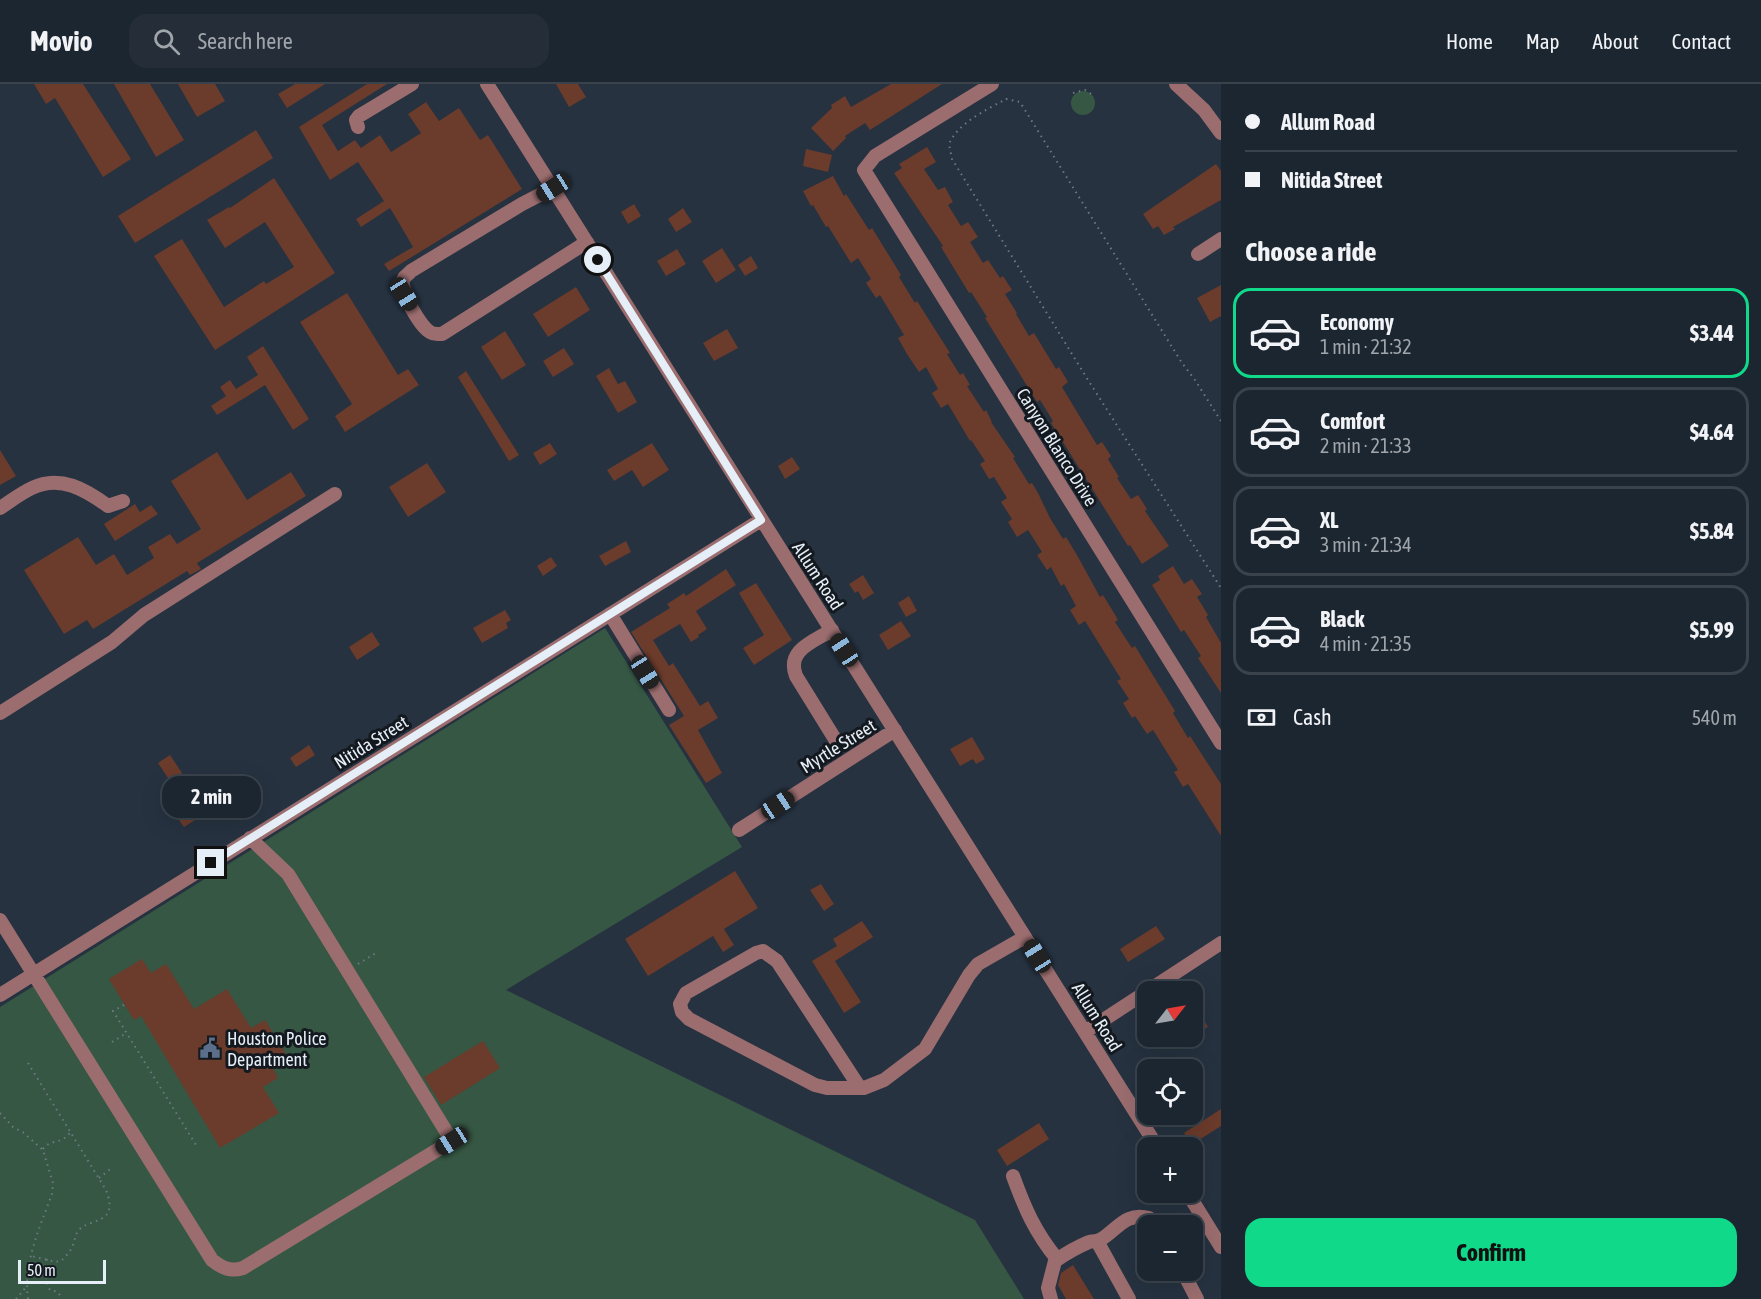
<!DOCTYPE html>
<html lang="en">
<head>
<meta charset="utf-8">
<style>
  body { margin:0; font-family:"Asap Condensed",sans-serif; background:#252e38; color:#f1f3f6; height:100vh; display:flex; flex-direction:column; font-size:22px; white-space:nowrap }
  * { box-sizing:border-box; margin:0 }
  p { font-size:20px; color:#a0a5ab }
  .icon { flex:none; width:33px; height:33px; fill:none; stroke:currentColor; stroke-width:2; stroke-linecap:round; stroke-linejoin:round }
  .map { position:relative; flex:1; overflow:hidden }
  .details { display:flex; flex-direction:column; background:#1c2630; width:540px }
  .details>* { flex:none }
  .banner { display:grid; align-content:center; height:132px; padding:0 24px; background:#1c2630 }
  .needle { width:39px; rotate:59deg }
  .buttons { position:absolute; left:1137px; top:897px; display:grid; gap:12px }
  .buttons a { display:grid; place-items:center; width:66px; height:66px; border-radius:12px; background:#1c2630; box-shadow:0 6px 24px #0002,0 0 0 2px #3a434c; font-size:30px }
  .scale { position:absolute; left:18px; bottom:15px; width:88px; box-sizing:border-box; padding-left:6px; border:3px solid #e6eef7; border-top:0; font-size:16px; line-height:21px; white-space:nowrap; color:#e6eef7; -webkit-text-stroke:4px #14191f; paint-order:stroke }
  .end { position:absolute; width:27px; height:27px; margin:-14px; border:8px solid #e6eef7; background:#111; box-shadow:0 0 0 3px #111 }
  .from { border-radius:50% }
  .bubble { position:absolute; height:42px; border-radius:18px; background:#1c2630; box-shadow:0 6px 24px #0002,0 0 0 2px #3a434c; font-size:20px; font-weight:700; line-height:42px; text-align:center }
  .car { position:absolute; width:18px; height:36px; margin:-18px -9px; border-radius:8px; box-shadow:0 0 4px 2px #0007; background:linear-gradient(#222 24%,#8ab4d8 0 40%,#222 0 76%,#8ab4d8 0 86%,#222 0) }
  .banner b { display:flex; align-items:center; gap:21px; height:57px; font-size:22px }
  .banner b+b { border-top:2px solid #3a434c }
  .banner i { width:15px; height:15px; background:#f1f3f6 }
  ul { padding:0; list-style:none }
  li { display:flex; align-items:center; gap:18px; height:90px; margin:0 12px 9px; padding:0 12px; border:3px solid #3a434c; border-radius:18px }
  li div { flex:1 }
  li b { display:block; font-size:22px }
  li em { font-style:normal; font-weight:700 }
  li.on { border-color:#10d98a }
  li>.icon { width:54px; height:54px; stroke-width:1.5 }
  h2 { padding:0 24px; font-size:27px; line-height:72px }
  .pay { display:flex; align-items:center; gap:15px; height:66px; padding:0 24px; font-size:22px }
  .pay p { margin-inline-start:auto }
  .button { display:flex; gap:12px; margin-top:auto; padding:12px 24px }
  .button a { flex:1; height:69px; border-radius:18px; background:#10d98a; color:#111; font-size:24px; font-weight:700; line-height:69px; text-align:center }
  header { display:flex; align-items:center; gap:36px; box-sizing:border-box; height:84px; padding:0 30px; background:#1c2630; border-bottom:2px solid #3a434c }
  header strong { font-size:28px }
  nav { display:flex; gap:33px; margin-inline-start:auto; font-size:21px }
  .search { width:420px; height:54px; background:#252e38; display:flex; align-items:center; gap:15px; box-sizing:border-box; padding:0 21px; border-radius:18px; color:#a0a5ab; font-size:22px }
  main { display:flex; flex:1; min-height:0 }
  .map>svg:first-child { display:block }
</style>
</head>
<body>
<header>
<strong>Movio</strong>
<div class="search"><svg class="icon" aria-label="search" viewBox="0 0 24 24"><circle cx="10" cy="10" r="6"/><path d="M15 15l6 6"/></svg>Search here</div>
<nav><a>Home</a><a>Map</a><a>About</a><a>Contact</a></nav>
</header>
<main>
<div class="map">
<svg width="1221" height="1215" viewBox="0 0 1221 1215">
  <rect width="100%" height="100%" fill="#263240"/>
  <!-- green -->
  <path fill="#365744" d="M1071 19a12 12 0 1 1 24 0a12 12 0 1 1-24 0Z
    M605 544 742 763 506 906 975 1136 1024 1215H0V923Z"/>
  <!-- building -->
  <path fill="#6b3b2b" d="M34 0H83L131 75 103 93 55 14 46 20Z
    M114 0H150L184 56 156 73Z
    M178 0H215L225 17 197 33Z
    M295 0H325L287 24 278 10Z
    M367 0H387L322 41 338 67 355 56 361 64 380 51 391 68 421 49 408 30 426 18 439 37 459 24 480 56 488 51 522 105 389 187 384 180 413 163 402 144 390 124 361 143 356 135 384 117 358 78 330 96 299 43Z
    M556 0H578L586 13 569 23Z
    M891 0H942L870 46 865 39 845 52 846 54 833 67 811 44 832 24 831 21 845 12 851 23Z
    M256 46 273 74 135 159 118 132Z
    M927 63 936 78 924 85 938 106 945 103 953 118 948 121 961 142 968 138 978 153 970 158 983 179 988 176 1000 194 1003 192 1012 206 1005 210 1017 229 1016 230 1029 252 1034 249 1056 285 1059 283 1068 298 1062 303 1097 361 1102 358 1111 372 1108 375 1119 393 1117 394 1131 415 1138 411 1147 425 1145 427 1169 462 1142 480 1130 461 1128 462 1051 339 1053 337 1040 316 1037 318 985 234 987 233 971 208 969 209 941 163 943 162 894 89 902 84 899 80Z
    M806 65 832 71 828 88 803 82Z
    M1216 80 1221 87V116L1173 143 1175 145 1164 151 1158 142 1153 145 1143 130Z
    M833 92 844 112 846 110 869 146 872 144 901 191 899 193 915 219 917 217 950 269 947 270 960 291 963 289 970 301 967 302 984 328 986 326 992 338H991L1015 373 1013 374 1029 400 1032 399 1038 409 1050 434 1063 455 1066 453 1077 471 1100 513 1103 511 1111 524 1118 536 1115 538 1132 564 1135 562 1175 627 1173 629 1188 654 1190 652 1221 700V752L1188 700 1183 703 1174 688 1178 686 1153 646 1147 650 1135 632 1132 634 1123 619 1129 615 1117 597 1121 595 1085 537 1079 541 1070 526 1076 522 1064 500 1061 502 1051 483 1047 486 1037 471 1042 468 1028 446 1017 453 1008 438 1012 435 1001 418 1007 414 994 393 989 395 980 380 985 377 971 356 970 357 948 320 941 324 932 309 938 305 926 283 919 288 907 270 898 254 904 251 880 211 876 214 866 199 871 195 858 174 851 179 828 142 826 143 813 121 811 122 803 107Z
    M274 94 335 189 215 266 154 172 182 155 224 223 264 197 266 200 294 183 265 138 225 164 207 136 229 123 230 124Z
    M634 120 641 132 628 140 621 128Z
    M683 124 692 138 676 148 668 135Z
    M722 164 736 186 716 199 702 177Z
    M677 165 686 180 666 192 657 177Z
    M751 172 758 184 745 192 738 181Z
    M1221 201V232L1210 238 1197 214Z
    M576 203 590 226 548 253 533 230Z
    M347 209 398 291 408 285 419 301 345 348 335 332 352 320 300 238Z
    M727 245 738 264 714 277 703 259Z
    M505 247 526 281 502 296 481 263Z
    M263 262 309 335 293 346 265 301 217 331 211 322 226 312 220 303 230 296 236 305 258 291 247 273Z
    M564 264 574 280 553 293 543 277Z
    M609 284 618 300 625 297 637 318 618 329 596 292Z
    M466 287 519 371 509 377 458 293Z
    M550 359 557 370 540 381 533 369Z
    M652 359 669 386 643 403 632 386 614 397 607 386Z
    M0 366 16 392 0 401Z
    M217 368 247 416 291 388 306 412 197 479 201 485 190 491 187 487 93 545 87 536 64 550 24 486 78 453 96 481 114 470 127 491 154 474 148 463 170 450 177 460 201 445 171 397Z
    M792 373 800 385 785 395 778 382Z
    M427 379 446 408 408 433 389 403Z
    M135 420 140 428 151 421 158 430 115 457 104 440Z
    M626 457 631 468 605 482 599 472Z
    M551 473 557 482 543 492 537 482Z
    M1173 482 1184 500 1192 495 1202 510 1197 513 1208 531 1206 533 1221 559V609L1198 574 1201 572 1184 546 1181 548 1152 501 1160 496 1158 492Z
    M726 485 736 501 696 527 707 545 698 551 699 553 691 558 680 540 653 556 669 582 673 579 700 622 708 617 718 634 698 646 722 689 706 699 669 641 684 632 631 548 670 524 667 520 684 509 686 512Z
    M863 491 874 509 863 516 858 507 855 509 849 500Z
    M756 499 792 556 754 581 743 564 764 551 739 509Z
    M909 512 917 527 906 533 898 519Z
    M505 526 511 536 506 539 508 544 482 559 473 544Z
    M901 537 911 552 888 566 879 551Z
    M372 548 380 561 357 576 349 563Z
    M972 653 985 675 976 680 973 675 960 682 950 665Z
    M309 661 315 671 296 683 290 674Z
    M170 671 182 689 170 697 158 679Z
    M208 712 215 723 184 743 177 733Z
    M735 787 758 824 724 845 734 861 723 868 713 852 648 892 625 855Z
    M821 800 834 820 824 827 810 806Z
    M862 837 873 853 835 877 861 918 844 929 812 877 837 862 833 855Z
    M1156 842 1165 855 1128 878 1120 865Z
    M142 875 151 889 166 880 194 925 227 905 251 944 265 936 288 973 272 983 278 994 263 1003 279 1029 220 1064 141 932 134 936 109 895Z
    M1192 915 1208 943 1200 947 1192 933Z
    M483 957 500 984 441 1021 424 993Z
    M1221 1025V1042L1191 1061 1184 1049Z
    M1039 1039 1049 1055 1007 1082 997 1066Z
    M1073 1181 1094 1215H1066L1058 1201 1061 1189Z"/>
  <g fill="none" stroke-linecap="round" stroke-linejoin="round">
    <!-- path -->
    <path stroke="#6e7985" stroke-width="2" stroke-dasharray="1.5 4.5" stroke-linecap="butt" d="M1073 9 1085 6 1093 11
      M1221 337 1195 296 1182 279 1020 18 1006 15C986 26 958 39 949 60L952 75 1088 296 1221 504
      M358 880 376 869
      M124 921 113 927 196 1061
      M112 958 125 950
      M28 979 106 1106C120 1142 89 1133 78 1147 75 1151 75 1156 73 1161 71 1167 66 1172 62 1176L56 1178 31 1172
      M0 1029 13 1043 24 1049 43 1066 53 1099 52 1110C40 1143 23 1179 28 1215
      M43 1065C50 1055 60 1061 70 1049
      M99 1094 113 1083
      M47 1175C45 1184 45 1199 50 1206L58 1208 62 1215
      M16 1215 26 1203"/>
    <!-- minor -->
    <path stroke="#9b6d6f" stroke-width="14" d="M487 0 1158 1064
      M992 0 875 72 864 86 1221 659
      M1176 0 1204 26 1221 49
      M358 43 356 36 359 32 412 0
      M553 104 522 120 411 187C409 190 406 191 404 194 398 205 421 245 432 249 434 250 439 250 442 250L587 158
      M1198 170 1221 155
      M0 424C11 417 21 409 32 404 60 390 86 406 108 422L123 417
      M610 530 669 626
      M832 546C813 558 786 566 796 592L838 660
      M0 629 112 558 144 531 335 410
      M739 746 895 646
      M0 836 212 1176C222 1184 230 1188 243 1184L452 1057 288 790 250 754
      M0 911 761 436
      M1085 948 1221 859
      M860 1004 777 877 763 867 756 869 686 909 680 920 682 928 689 935 815 1001 827 1004H864L884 996 925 965 969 891 978 880 1025 853
      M1013 1092C1025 1125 1035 1148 1057 1175
      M1187 1108 1221 1163
      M1097 1157 1129 1215
      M1182 1186 1197 1215
      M1051 1215 1048 1204 1055 1177C1065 1170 1077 1163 1089 1158 1094 1157 1099 1157 1103 1154 1119 1143 1127 1128 1149 1134L1155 1142"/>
  </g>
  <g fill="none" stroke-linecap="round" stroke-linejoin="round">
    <!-- route -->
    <path stroke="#e6eef7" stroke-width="8" d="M211 779 761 436 598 176"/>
  </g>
  <!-- icons -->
  <defs>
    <g id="civic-bare" transform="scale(1.62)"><path d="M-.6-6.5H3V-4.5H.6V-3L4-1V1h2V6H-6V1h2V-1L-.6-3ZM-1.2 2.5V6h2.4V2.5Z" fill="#5c6f8a" stroke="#14191f" stroke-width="2.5" paint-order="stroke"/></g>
  </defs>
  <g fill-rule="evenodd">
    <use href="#civic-bare" x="210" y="964"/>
  </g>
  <g text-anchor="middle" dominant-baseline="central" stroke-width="6" stroke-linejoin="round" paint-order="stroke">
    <!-- street labels -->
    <g font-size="18" fill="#e6eef7" stroke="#14191f">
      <text transform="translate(1057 363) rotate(58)">Canyon Blanco Drive</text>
      <text transform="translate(818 492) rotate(57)">Allum Road</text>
      <text transform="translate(371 658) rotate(-32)">Nitida Street</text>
      <text transform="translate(838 662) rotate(-32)">Myrtle Street</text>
      <text transform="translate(1097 933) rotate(58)">Allum Road</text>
    </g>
    <!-- poi labels -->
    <g font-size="18" fill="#e6eef7" stroke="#14191f" text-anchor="start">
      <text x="227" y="954">Houston Police<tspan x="227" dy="21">Department</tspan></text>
    </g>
  </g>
</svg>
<div class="buttons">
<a><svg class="needle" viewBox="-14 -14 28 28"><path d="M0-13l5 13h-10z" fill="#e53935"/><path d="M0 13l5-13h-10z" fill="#a0a5ab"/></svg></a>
<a><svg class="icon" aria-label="locate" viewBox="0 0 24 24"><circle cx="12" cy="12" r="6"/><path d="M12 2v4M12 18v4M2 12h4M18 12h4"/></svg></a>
<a>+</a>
<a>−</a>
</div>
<div class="scale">50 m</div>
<i class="end from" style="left:598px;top:176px"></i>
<i class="end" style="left:211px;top:779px"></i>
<div class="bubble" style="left:162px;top:692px;width:99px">2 min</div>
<i class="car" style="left:553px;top:104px;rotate:238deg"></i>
<i class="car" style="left:404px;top:210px;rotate:148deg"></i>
<i class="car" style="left:844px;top:566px;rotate:327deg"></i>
<i class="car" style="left:645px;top:588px;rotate:148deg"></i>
<i class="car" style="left:778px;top:721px;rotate:57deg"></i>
<i class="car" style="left:1037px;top:872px;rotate:328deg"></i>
<i class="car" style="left:452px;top:1057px;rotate:238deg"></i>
</div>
<section class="details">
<div class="banner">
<b><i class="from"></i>Allum Road</b>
<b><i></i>Nitida Street</b>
</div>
<h2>Choose a ride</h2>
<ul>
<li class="on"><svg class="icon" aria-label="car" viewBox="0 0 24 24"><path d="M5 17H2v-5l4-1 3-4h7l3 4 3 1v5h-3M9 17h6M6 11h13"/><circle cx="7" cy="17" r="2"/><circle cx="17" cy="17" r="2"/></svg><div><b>Economy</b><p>1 min · 21:32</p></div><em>$3.44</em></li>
<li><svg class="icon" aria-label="car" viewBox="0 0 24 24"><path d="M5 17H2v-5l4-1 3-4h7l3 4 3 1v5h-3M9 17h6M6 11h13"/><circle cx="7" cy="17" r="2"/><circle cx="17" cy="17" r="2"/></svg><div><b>Comfort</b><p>2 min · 21:33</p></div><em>$4.64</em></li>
<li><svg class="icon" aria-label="car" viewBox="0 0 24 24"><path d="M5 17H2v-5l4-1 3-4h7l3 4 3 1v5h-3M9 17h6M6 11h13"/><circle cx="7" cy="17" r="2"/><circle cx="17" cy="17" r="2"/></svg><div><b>XL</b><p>3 min · 21:34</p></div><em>$5.84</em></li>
<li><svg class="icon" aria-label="car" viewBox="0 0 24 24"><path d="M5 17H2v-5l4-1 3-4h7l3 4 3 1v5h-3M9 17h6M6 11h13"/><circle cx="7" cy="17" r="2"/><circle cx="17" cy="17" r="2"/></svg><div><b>Black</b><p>4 min · 21:35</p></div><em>$5.99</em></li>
</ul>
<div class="pay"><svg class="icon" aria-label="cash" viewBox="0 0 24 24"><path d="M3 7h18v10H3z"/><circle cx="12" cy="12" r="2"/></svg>Cash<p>540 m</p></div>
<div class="button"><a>Confirm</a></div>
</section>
</main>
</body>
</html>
